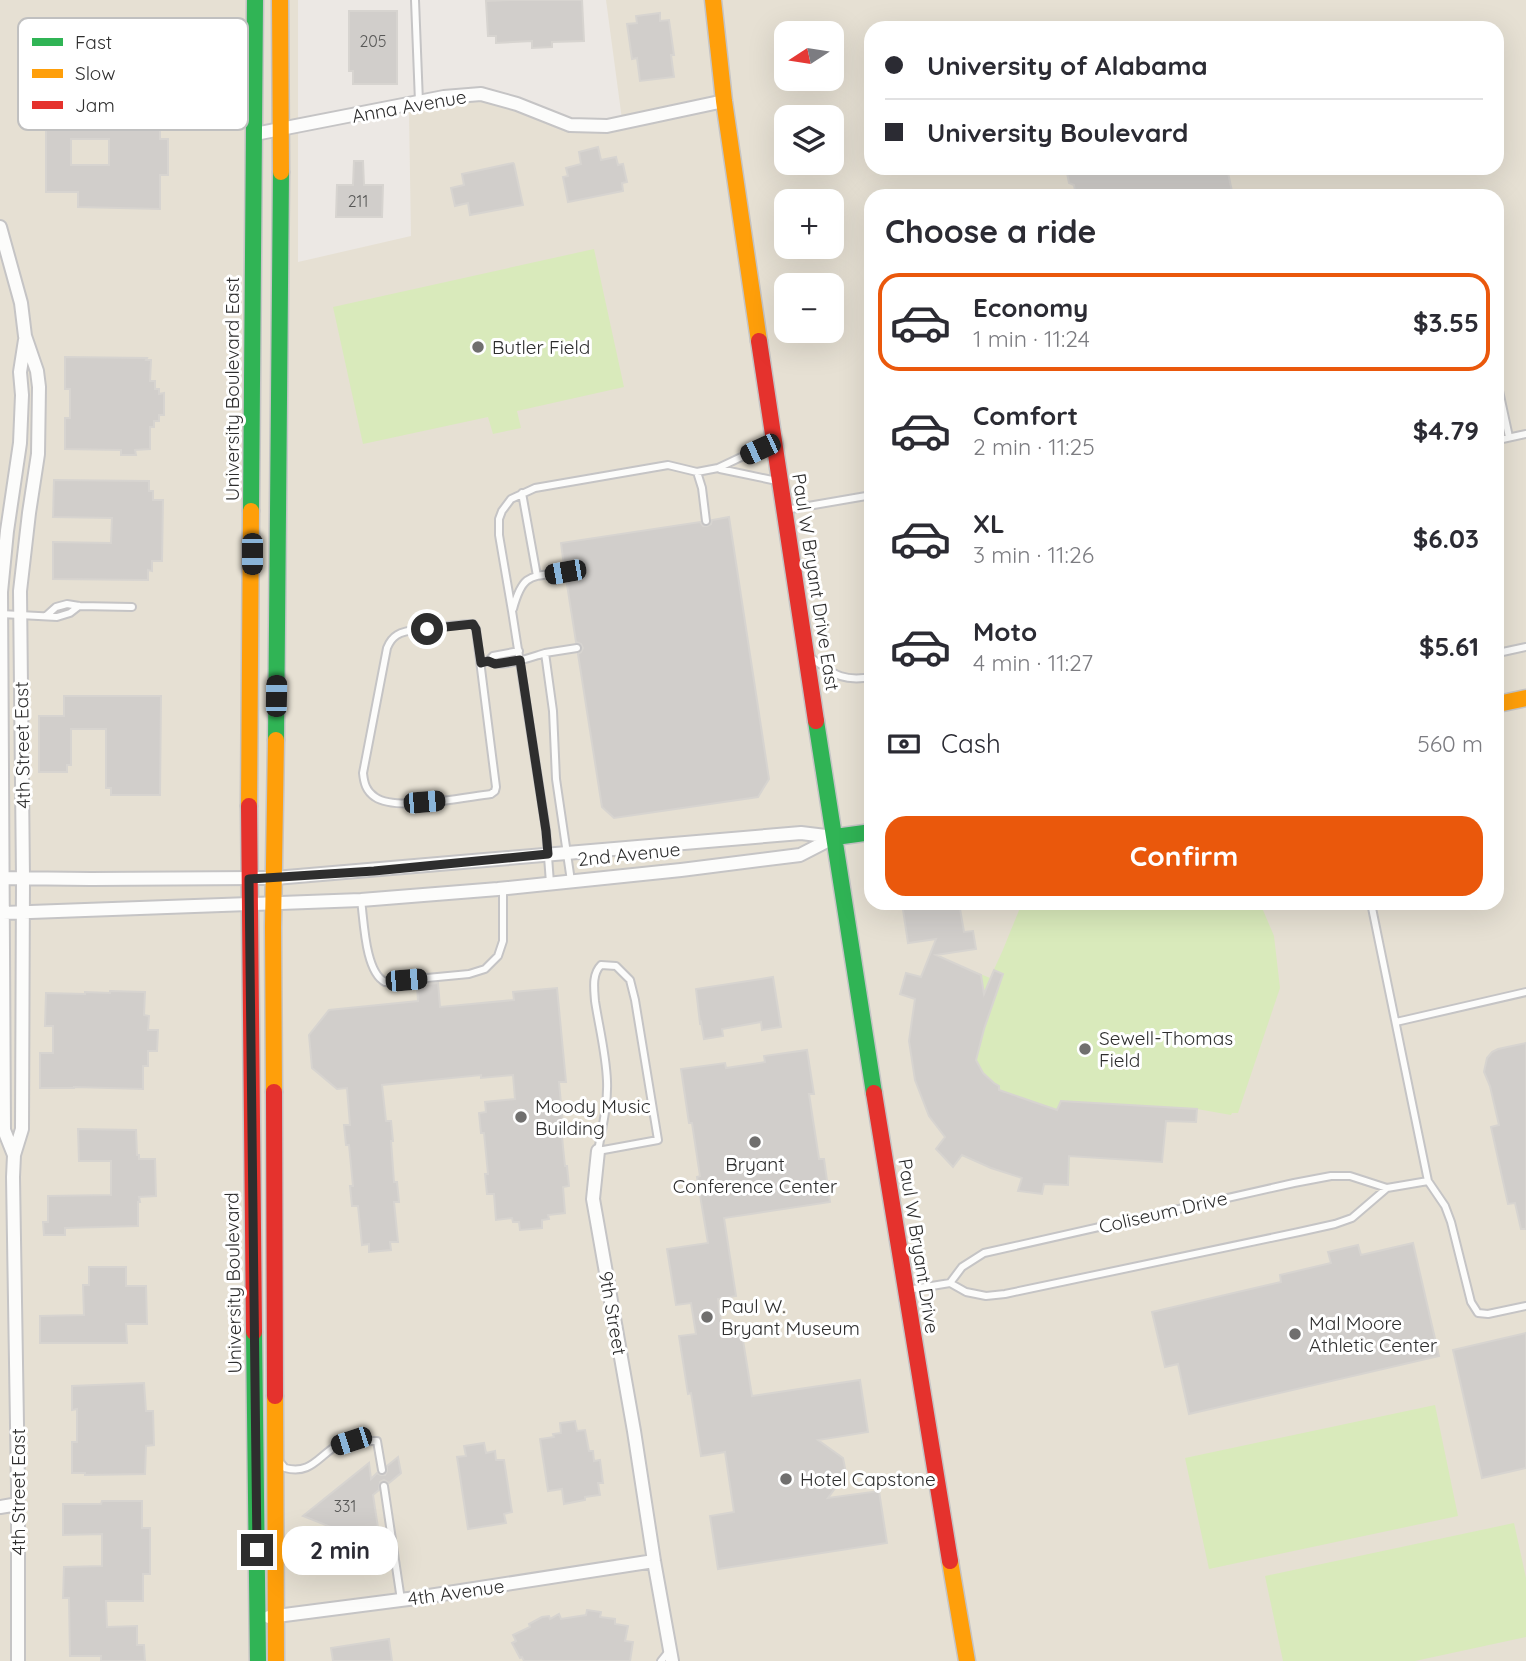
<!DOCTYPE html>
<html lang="en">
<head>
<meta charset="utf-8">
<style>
  body { margin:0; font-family:Quicksand,sans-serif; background:#f7f7f7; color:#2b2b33; height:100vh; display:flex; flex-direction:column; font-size:26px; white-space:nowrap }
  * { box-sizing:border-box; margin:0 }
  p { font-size:23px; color:#7c7c81 }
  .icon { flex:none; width:38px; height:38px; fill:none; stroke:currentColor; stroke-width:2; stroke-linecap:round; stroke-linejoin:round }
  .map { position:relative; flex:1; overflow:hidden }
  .panel { position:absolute; left:864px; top:189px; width:640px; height:721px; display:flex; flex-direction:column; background:#fff; border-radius:21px; box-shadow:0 7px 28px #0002 }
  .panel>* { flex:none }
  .banner { position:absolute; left:864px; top:21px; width:640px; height:154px; border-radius:21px; box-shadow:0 7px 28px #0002; display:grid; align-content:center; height:154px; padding:0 21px; background:#fff }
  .needle { width:46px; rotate:258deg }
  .fabs { position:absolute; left:774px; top:21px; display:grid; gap:14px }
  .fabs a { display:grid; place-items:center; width:70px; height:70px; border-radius:14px; background:#fff; box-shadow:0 7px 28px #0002; font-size:35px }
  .end { position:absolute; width:32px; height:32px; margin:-16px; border:9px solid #2e2e2e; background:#fff; box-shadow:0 0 0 4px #fff }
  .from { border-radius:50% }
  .bubble { position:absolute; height:49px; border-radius:21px; background:#fff; box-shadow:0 7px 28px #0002; font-size:23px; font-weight:700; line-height:49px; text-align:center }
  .car { position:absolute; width:21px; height:42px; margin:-21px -10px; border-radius:9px; box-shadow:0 0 5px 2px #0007; background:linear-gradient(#222 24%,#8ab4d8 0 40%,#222 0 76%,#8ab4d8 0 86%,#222 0) }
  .banner b { display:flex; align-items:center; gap:24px; height:66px; font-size:26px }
  .banner b+b { border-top:2px solid #e1e1e2 }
  .banner i { width:18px; height:18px; background:#2b2b33 }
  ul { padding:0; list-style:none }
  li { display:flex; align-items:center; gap:21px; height:98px; margin:0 14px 10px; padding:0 7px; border:4px solid transparent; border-radius:21px }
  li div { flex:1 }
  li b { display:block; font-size:26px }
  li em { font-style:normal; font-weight:700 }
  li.on { border-color:#ea580c }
  li>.icon { width:63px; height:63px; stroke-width:1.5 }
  h2 { padding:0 21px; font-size:32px; line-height:84px }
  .pay { display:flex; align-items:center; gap:18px; height:77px; padding:0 21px; font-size:26px }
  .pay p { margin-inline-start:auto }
  .button { display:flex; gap:14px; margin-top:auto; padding:14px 21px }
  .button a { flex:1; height:80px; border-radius:21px; background:#ea580c; color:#fff; font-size:28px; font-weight:700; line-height:80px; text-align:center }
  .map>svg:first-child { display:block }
</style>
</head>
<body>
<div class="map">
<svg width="1526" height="1661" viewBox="0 0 1526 1661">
  <rect width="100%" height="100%" fill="#ece8e4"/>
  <!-- education -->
  <path fill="#e6e0d3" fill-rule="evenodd" d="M0 0H298V262L411 236 409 112 479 100 528 113 554 126 581 132H603L623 127 606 0H1526V1661H0ZM872 28H1498V168H872ZM786 33H831V79H786ZM786 117H831V163H786ZM872 196H1498V903H872ZM786 201H831V247H786ZM786 285H831V331H786Z"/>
  <!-- pitch -->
  <path fill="#d9eabb" d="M594 249 624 387 517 411 521 428 493 434 488 417 363 444 333 307Z
    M1022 903H1260L1274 936 1280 988 1238 1113H1232L1231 1115 1197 1109 1196 1122 1166 1121 1162 1162 1070 1156 1069 1185 1044 1184 1042 1194 1018 1191 1022 1178 991 1168 962 1156 953 1167 936 1149 945 1137 929 1116 915 1080 909 1041 915 999 900 994 906 973 921 977 930 953 990 978 1002 952Z
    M1435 1405 1458 1516 1209 1569 1185 1458Z
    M1514 1523 1526 1578V1637L1415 1661H1283L1265 1576Z"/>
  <!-- building -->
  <path fill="#d1cecb" stroke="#d7d4d0" stroke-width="2" fill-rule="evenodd" d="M511 0H582L584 41 552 42V47L532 48V41L496 43V36H488L486 1Z
    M349 11H397V84H353V71H349Z
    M660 13V21L669 20 674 55H671L674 77 640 81 637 58 632 59 627 24 637 23 636 16Z
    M125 103 160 104V139H168V175H160V209L78 207V192H46V123H74V105H125ZM71 139H109V165H71Z
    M598 147 601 160 616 157 618 165 623 164 627 182 622 183 623 191 568 202 563 177 568 176 566 168 581 164 579 152Z
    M354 161H363L364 185H383L382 217H336L337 185H353Z
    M513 163 514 164 523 205 470 215 468 203 455 206 451 188 464 185 462 174Z
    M1066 168H1227L1233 196H1076L1074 185 1069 183Z
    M65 357 147 358 146 360H151L150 381H155V389H159V394L164 393V415H159V421H154V427H150V449L135 450 136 455H121V450L65 449V418H70V389H65Z
    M54 480 149 481V491H153V500H163L162 561H152V571L148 570V580L53 579V542L111 543 112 518 53 517Z
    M729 517 769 779 758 797 614 818 602 807 578 654 581 652 583 648 581 644 576 642 566 578 570 575V571L568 567 564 566 561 543 700 522 703 526H707L711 524 712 520Z
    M64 696H161L160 795H111V788H106V729H71V765H67V772H39V716H64Z
    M902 903H959L964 932 973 931 976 949 936 955 981 975 984 994 994 970 1003 974 984 1029 976 1060 983 1073 994 1083 999 1086V1090L1057 1110 1061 1101 1197 1109 1196 1122 1166 1121 1162 1162 1069 1156 1068 1185 1044 1184 1042 1194 1018 1191 1022 1178 991 1168 962 1155 953 1167 936 1149 945 1137 929 1116 915 1080 909 1041 915 999 900 994 906 973 921 977 936 939 908 943Z
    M773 977 781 1027 762 1030 761 1022 722 1029 723 1036 704 1039 701 1022 700 1023 696 989Z
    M438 983 440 1007 514 1000 513 992 557 988 566 1082H559L563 1125H561L563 1147 565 1166H567L569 1186 563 1187 565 1213 548 1215 549 1219 542 1220V1228L520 1230 519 1222H513L512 1218 496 1220 494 1194H487L485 1174H488L484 1133H481L479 1113 486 1112 485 1102 515 1099 513 1075 481 1078V1075L382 1085 386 1121H391L393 1141H391L394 1182H397L399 1202H394L398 1242H390L391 1250 369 1252V1244L362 1245 358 1206H352L350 1186H353L349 1145H346L344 1125H350L347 1088 337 1089 312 1068 309 1035 329 1010 418 1001 417 985Z
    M110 991 145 992 144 1015 149 1016 148 1030H158L157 1051H148V1066H143V1089L74 1087V1088H40V1053H53V1026H45L46 993 85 994V992L110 993Z
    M1526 1043V1229H1521L1515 1203 1508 1204 1491 1127 1499 1125 1490 1086 1484 1072 1487 1058 1492 1052 1498 1049Z
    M807 1050 814 1094H809L819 1159H824L830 1202 724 1218 736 1296 718 1299 720 1315 723 1331 741 1328 752 1396 860 1380 868 1432 818 1440 843 1458 846 1473 828 1498 879 1491 887 1543 718 1569 710 1516 734 1512 725 1452 701 1456 691 1393 688 1394 679 1336 696 1334 691 1303 676 1305 667 1249 708 1243 697 1177 700 1176 692 1123H689L681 1069 725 1063 726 1068 765 1062 764 1056Z
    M78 1129 136 1130 137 1155H139V1159H155L156 1196 139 1197 140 1202H138V1226L65 1228V1235H44L43 1222H48V1196L111 1195V1161H79Z
    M1413 1243 1439 1356 1189 1414 1178 1364 1165 1367 1152 1312 1281 1282 1280 1275 1331 1263 1328 1252 1358 1245 1361 1255Z
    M89 1267H126V1286H146L147 1324H126L127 1343H40V1316L84 1315 83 1285H89Z
    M1526 1333V1468L1482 1478 1453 1350Z
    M144 1383 146 1411H153L154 1445 146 1446 145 1474 85 1475V1473H72V1442H77V1409L72 1410V1386Z
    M575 1421 577 1431 585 1430 589 1451H593L594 1461 600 1460 603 1483H598L600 1495 585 1497V1500L564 1504 562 1489 548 1491 540 1439 554 1437 553 1434 561 1433 560 1423Z
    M484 1443 486 1453 495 1451 496 1460H504L512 1512 504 1514 506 1523 468 1529 457 1457 466 1456 464 1446Z
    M398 1457 401 1473 389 1483 384 1480 380 1482 379 1490 373 1495 381 1547 303 1516 369 1463 371 1479 377 1473 381 1475H385L387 1471V1466Z
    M102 1501H142V1528H150V1574H143V1601H106L107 1627 137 1626V1645H144L145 1661H101V1656H70L69 1598H63L64 1567 102 1566V1534L63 1535V1504H101Z
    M587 1610 601 1612 600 1617 615 1619V1624L628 1626 625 1641 633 1642 630 1661H524L522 1657 520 1658 512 1643 516 1641 513 1635 530 1627 529 1624 542 1617 549 1616 550 1619 559 1614 561 1619 586 1615Z
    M389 1639 392 1661H333L331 1648Z"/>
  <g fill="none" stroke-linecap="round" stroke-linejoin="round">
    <!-- lane casing -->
    <g stroke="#c5c4c5" stroke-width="10">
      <path id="lane" d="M415 0 419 102
        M1498 386 1509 437
        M1498 440 1526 434
        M720 469 777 481
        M697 472 702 488 706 521
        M522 493 537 576
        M785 510 872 495
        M513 609C523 572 531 577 565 572
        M1 614 57 617 70 613 79 606
        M46 616 56 607 67 604 79 606 132 607
        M469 624H473L476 629 496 787 495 791 491 794C465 797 396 812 375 797 366 791 364 783 363 773L387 648C389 643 392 638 397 635 410 627 452 626 469 624Z
        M1498 653 1526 647
        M810 657C834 674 841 682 872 677
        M488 661C501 669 531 657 545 653
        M485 662 488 661 493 656 519 651
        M571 881 556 779 553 711 545 653 577 648
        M550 883 546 830 512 611 499 535V519L502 511 511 499 535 488 668 465 697 472 718 468 771 443
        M361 900C364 921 365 972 385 982L469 974 485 969 498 956 503 941V888
        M1371 903 1428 1181 1445 1206 1451 1222 1471 1302 1478 1313 1488 1314 1526 1306
        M601 965 616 966 630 980 635 1000 658 1140 598 1151C602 1128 608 1105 607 1081 606 1054 599 1027 595 1001 594 988 592 974 601 965Z
        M1396 1022 1526 992
        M950 1283 962 1267 984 1253 1294 1183 1331 1176H1350L1387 1188
        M907 1290 950 1283 966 1292 986 1296 1005 1294 1299 1232 1335 1224 1352 1218 1387 1188 1428 1181
        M279 1461 285 1468C310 1475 318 1457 336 1446 348 1440 364 1441 377 1441L382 1470
        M384 1486 401 1600
        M661 1661 669 1651"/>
    </g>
    <!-- street casing -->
    <g stroke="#c5c4c5" stroke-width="16">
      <path id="street" d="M255 134 444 97 481 94 517 104 570 125 607 126 724 101
        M0 227 21 303 25 336 37 371 39 387 38 454 29 513 20 591 23 878 22 1129 14 1155 13 1177 18 1486V1661
        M2 878 91 879 275 878 801 833 834 837
        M3 913 361 900 498 889 681 870 800 855 835 837
        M598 1151 593 1199 634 1431 654 1561 672 1661
        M14 1155 4 1130 1 592 7 531 20 443 22 395 20 372 25 340
        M0 1507 18 1504
        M269 1617 416 1598 654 1561"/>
    </g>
    <!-- fast casing -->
    <g stroke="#c5c4c5" stroke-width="19">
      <path id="fast" d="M251 511 255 0
        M816 721 874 1093
        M276 740 281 172
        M835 837 872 832
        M254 1332 258 1661"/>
    </g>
    <!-- slow casing -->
    <g stroke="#c5c4c5" stroke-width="19">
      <path id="slow" d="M280 0 281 172
        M713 0 724 101 759 341
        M1498 704 1526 698
        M249 806 251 511
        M274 1092 273 927 276 740
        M275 1396 276 1661
        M950 1561 967 1661"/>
    </g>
    <!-- jam casing -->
    <g stroke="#c5c4c5" stroke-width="19">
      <path id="jam" d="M759 341 816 721
        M249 806 254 1332
        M274 1092 275 1396
        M874 1093 950 1561"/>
    </g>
    <!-- lane -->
    <use href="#lane" stroke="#fcfcfb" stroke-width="6"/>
    <!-- street -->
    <use href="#street" stroke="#fcfcfb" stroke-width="12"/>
    <!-- fast -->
    <use href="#fast" stroke="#30b455" stroke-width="16"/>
    <!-- slow -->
    <use href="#slow" stroke="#ff9f0a" stroke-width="16"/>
    <!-- jam -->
    <use href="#jam" stroke="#e5322d" stroke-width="16"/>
  </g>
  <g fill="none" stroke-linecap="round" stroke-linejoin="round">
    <!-- route -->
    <path stroke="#2e2e2e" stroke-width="9" d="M257 1550 249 879 374 871 548 854 546 831 520 660 495 664 488 661 481 663 476 629 473 624 427 629"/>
  </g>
  <!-- markers -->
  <g fill="#706f6e" stroke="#fff" stroke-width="2.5">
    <circle cx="478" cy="347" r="7"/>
    <circle cx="1085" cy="1049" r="7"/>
    <circle cx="521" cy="1117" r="7"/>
    <circle cx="755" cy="1142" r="7"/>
    <circle cx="707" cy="1317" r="7"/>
    <circle cx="1295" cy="1334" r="7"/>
    <circle cx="786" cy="1479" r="7"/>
  </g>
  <g text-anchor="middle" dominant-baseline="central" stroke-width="6" stroke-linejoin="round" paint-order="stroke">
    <!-- number labels -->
    <g font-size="16" fill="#585857">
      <text x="373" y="41">205</text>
      <text x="358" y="201">211</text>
      <text x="345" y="1506">331</text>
    </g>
    <!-- street labels -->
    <g font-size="19" fill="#2e2e2e" stroke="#fff">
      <text transform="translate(409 106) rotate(-10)">Anna Avenue</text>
      <text transform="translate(232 389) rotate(-90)">University Boulevard East</text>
      <text transform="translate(816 582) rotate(81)">Paul W Bryant Drive East</text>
      <text transform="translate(22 745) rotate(-91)">4th Street East</text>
      <text transform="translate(629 854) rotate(-6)">2nd Avenue</text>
      <text transform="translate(1163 1212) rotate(-13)">Coliseum Drive</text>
      <text transform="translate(919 1246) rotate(81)">Paul W Bryant Drive</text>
      <text transform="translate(233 1283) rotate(-91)">University Boulevard</text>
      <text transform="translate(613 1313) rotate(80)">9th Street</text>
      <text transform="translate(18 1492) rotate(-90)">4th Street East</text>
      <text transform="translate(456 1592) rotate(-8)">4th Avenue</text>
    </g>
    <!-- poi labels -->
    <g font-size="19" fill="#2e2e2e" stroke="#fff" text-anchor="start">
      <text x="492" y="347">Butler Field</text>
      <text x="1099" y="1038">Sewell-Thomas<tspan x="1099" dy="22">Field</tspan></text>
      <text x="535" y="1106">Moody Music<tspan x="535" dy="22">Building</tspan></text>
      <text x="755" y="1164" text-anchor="middle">Bryant<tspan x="755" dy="22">Conference Center</tspan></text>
      <text x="721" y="1306">Paul W.<tspan x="721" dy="22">Bryant Museum</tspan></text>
      <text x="1309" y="1323">Mal Moore<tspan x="1309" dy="22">Athletic Center</tspan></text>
      <text x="800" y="1479">Hotel Capstone</text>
    </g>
  </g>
  <!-- legend -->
  <rect x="18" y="18" width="230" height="112" rx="10" fill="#fff" stroke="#c0c0c0" stroke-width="2"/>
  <rect x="32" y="38" width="31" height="8" fill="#30b455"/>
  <rect x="32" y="69" width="31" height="9" fill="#ff9f0a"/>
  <rect x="32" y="101" width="31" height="8" fill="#e5322d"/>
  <g font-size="19" fill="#2e2e2e">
    <text x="75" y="49">Fast</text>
    <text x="75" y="80">Slow</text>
    <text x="75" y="112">Jam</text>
  </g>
</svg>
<div class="fabs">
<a><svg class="needle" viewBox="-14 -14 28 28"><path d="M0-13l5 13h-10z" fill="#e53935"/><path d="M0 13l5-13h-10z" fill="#7c7c81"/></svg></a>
<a><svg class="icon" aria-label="layers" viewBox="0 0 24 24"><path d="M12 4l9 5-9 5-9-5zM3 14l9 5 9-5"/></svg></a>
<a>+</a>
<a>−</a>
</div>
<i class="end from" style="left:427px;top:629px"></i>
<i class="end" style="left:257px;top:1550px"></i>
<div class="bubble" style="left:282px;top:1526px;width:116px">2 min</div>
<i class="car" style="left:760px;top:449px;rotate:245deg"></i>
<i class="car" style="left:252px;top:554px;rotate:180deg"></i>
<i class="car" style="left:565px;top:572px;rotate:260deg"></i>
<i class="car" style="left:276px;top:696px;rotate:1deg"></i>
<i class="car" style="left:424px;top:802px;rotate:85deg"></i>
<i class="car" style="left:406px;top:980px;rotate:85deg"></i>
<i class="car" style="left:351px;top:1441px;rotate:252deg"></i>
<div class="banner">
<b><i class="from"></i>University of Alabama</b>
<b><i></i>University Boulevard</b>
</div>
<section class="panel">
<h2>Choose a ride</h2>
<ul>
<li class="on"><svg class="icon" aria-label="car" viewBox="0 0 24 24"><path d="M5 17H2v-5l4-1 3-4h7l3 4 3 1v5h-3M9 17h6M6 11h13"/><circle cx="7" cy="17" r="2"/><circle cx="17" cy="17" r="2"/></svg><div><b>Economy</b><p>1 min · 11:24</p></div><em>$3.55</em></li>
<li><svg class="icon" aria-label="car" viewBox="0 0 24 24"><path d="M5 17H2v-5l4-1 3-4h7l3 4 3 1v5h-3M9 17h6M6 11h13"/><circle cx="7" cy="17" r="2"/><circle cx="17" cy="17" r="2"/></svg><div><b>Comfort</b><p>2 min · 11:25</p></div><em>$4.79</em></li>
<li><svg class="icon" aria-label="car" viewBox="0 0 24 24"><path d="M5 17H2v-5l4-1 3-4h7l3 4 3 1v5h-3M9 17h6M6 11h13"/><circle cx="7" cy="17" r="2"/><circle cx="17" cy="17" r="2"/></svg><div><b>XL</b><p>3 min · 11:26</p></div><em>$6.03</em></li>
<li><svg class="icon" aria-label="car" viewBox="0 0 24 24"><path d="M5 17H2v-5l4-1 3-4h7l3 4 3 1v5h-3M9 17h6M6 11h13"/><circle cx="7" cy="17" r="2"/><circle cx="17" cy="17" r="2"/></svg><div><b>Moto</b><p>4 min · 11:27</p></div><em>$5.61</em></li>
</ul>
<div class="pay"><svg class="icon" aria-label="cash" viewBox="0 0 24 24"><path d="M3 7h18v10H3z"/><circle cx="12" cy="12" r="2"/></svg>Cash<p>560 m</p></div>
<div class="button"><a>Confirm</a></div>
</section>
</div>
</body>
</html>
